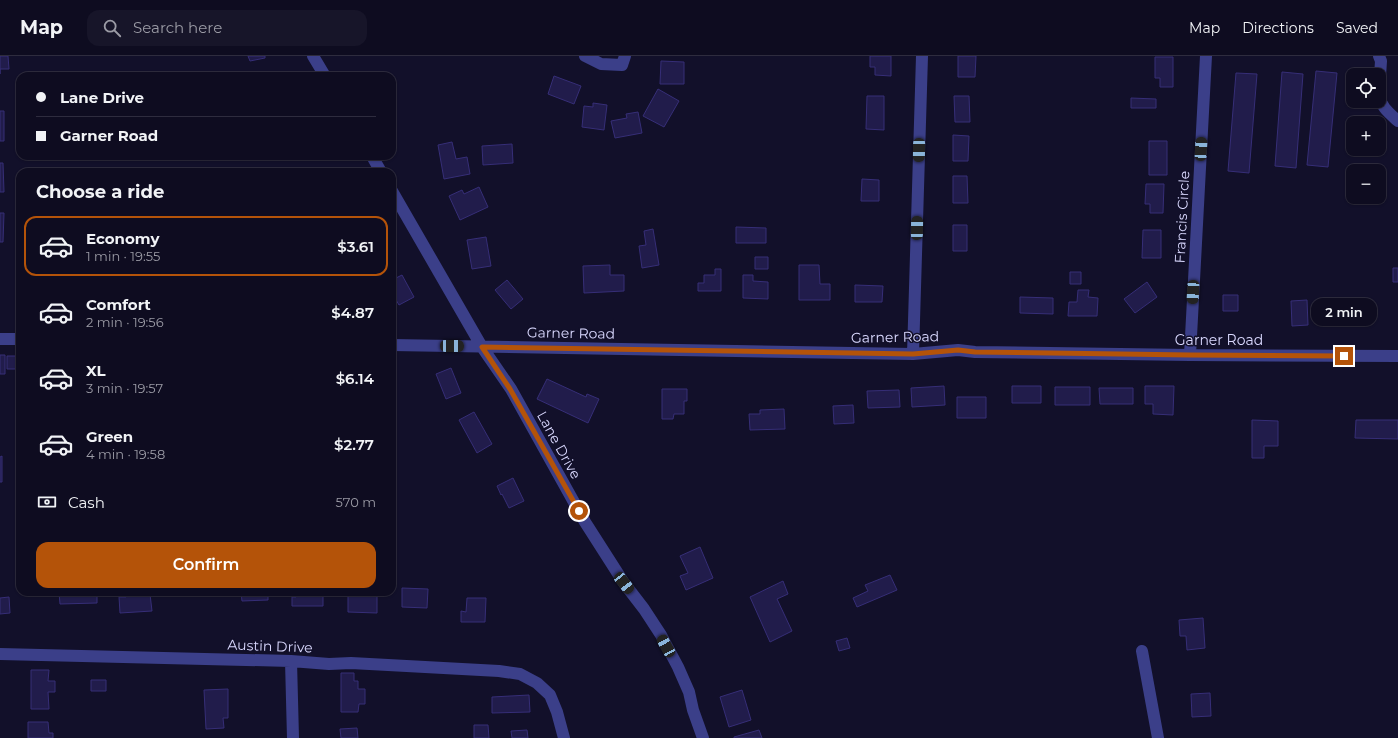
<!DOCTYPE html>
<html lang="en">
<head>
<meta charset="utf-8">
<style>
  body { margin:0; font-family:Montserrat,sans-serif; background:#171529; color:#f1f3f6; height:100vh; display:flex; flex-direction:column; font-size:15px; white-space:nowrap }
  * { box-sizing:border-box; margin:0 }
  p { font-size:13px; color:#9b9ba5 }
  .icon { flex:none; width:22px; height:22px; fill:none; stroke:currentColor; stroke-width:2; stroke-linecap:round; stroke-linejoin:round }
  .map { position:relative; flex:1; overflow:hidden }
  .panel { position:absolute; left:16px; top:112px; width:380px; height:428px; display:flex; flex-direction:column; background:#0e0c20; border-radius:12px; box-shadow:0 1px 3px #0004,0 0 0 1px #2e2c3e }
  .panel>* { flex:none }
  .banner { position:absolute; left:16px; top:16px; width:380px; height:88px; border-radius:12px; box-shadow:0 1px 3px #0004,0 0 0 1px #2e2c3e; display:grid; align-content:center; height:88px; padding:0 20px; background:#0e0c20 }
  .tools { position:absolute; left:1346px; top:12px; display:grid; gap:8px }
  .tools a { display:grid; place-items:center; width:40px; height:40px; border-radius:8px; background:#0e0c20; box-shadow:0 1px 3px #0004,0 0 0 1px #2e2c3e; font-size:20px }
  .end { position:absolute; width:18px; height:18px; margin:-9px; border:5px solid #b45309; background:#fff; box-shadow:0 0 0 2px #fff }
  .from { border-radius:50% }
  .bubble { position:absolute; height:28px; border-radius:12px; background:#0e0c20; box-shadow:0 1px 3px #0004,0 0 0 1px #2e2c3e; font-size:13px; font-weight:600; line-height:28px; text-align:center }
  .car { position:absolute; width:12px; height:24px; margin:-12px -6px; border-radius:5px; box-shadow:0 0 3px 1px #0007; background:linear-gradient(#222 24%,#8ab4d8 0 40%,#222 0 76%,#8ab4d8 0 86%,#222 0) }
  .banner b { display:flex; align-items:center; gap:14px; height:38px; font-size:15px }
  .banner b+b { border-top:1px solid #2e2c3e }
  .banner i { width:10px; height:10px; background:#f1f3f6 }
  ul { padding:0; list-style:none }
  li { display:flex; align-items:center; gap:12px; height:60px; margin:0 8px 6px; padding:0 12px; border:2px solid transparent; border-radius:12px }
  li div { flex:1 }
  li b { display:block; font-size:15px }
  li em { font-style:normal; font-weight:600 }
  li.selected { border-color:#b45309 }
  li>.icon { width:36px; height:36px; stroke-width:1.5 }
  h2 { padding:0 20px; font-size:18px; line-height:48px }
  .pay { display:flex; align-items:center; gap:10px; height:44px; padding:0 20px; font-size:15px }
  .pay p { margin-inline-start:auto }
  .button { display:flex; gap:8px; margin-top:auto; padding:8px 20px }
  .button a { flex:1; height:46px; border-radius:12px; background:#b45309; color:#fff; font-size:16px; font-weight:600; line-height:46px; text-align:center }
  header { display:flex; align-items:center; gap:24px; box-sizing:border-box; height:56px; padding:0 20px; background:#0e0c20; border-bottom:1px solid #2e2c3e }
  header strong { font-size:19px }
  nav { display:flex; gap:22px; margin-inline-start:auto; font-size:14px }
  .search { width:280px; height:36px; background:#171529; display:flex; align-items:center; gap:10px; box-sizing:border-box; padding:0 14px; border-radius:12px; color:#9b9ba5; font-size:15px }
  .map>svg:first-child { display:block }
</style>
</head>
<body>
<header>
<strong>Map</strong>
<div class="search"><svg class="icon" aria-label="search" viewBox="0 0 24 24"><circle cx="10" cy="10" r="6"/><path d="M15 15l6 6"/></svg>Search here</div>
<nav><a>Map</a><a>Directions</a><a>Saved</a></nav>
</header>
<div class="map">
<svg width="1398" height="682" viewBox="0 0 1398 682">
  <rect width="100%" height="100%" fill="#12102a"/>
  <!-- building -->
  <path fill="#211c4b" stroke="#362e77" d="M0 0H8L9 13H0V18Z
    M248 0H265V2L250 5Z
    M870 0H891V20L875 19V11H870Z
    M958 0H976L975 21H958Z
    M1155 1H1173V31H1160V22H1155Z
    M661 5 684 6V28H660Z
    M1316 15 1337 17 1328 111 1307 109Z
    M1282 16 1303 18 1296 112 1275 110Z
    M1236 17 1257 18 1249 117 1228 115Z
    M554 20 581 30 574 48 548 38Z
    M658 33 679 45 664 71 643 60Z
    M867 40H884V74L866 73Z
    M954 40H969L970 66H955Z
    M1131 42 1156 43V52H1131Z
    M593 47 607 49 604 74 582 71 584 50 593 51Z
    M0 55H4V85H0Z
    M638 56 642 77 615 82 611 65 627 62 626 58Z
    M953 79 969 80 968 105H953Z
    M1149 85H1167V119H1149Z
    M452 86 456 103 467 101 470 118 444 123 438 89Z
    M512 88 513 107 483 109 482 90Z
    M0 107H3L4 136H0Z
    M953 120H967L968 147H953Z
    M862 123 879 124V145H861Z
    M1146 128H1164L1163 157H1150V148H1145Z
    M479 131 488 151 460 164 449 140 462 134 464 138Z
    M0 157H4L3 186H0Z
    M953 169H967V195H953Z
    M736 171 766 172V187H736Z
    M653 173 659 209 642 212 639 190 646 189 644 175Z
    M1143 174H1161V202H1142Z
    M486 181 491 210 472 213 467 184Z
    M755 201H768V213H755Z
    M610 209V219H624V235L584 237 583 210Z
    M799 209H819L820 228H830V244H799Z
    M1393 212H1398V226H1393Z
    M715 213H721V235H698V227H704V219H715Z
    M1070 216H1081V228H1070Z
    M402 219 414 241 399 249 392 237V224Z
    M743 219H753V225L768 226V243L743 242Z
    M507 224 523 243 511 253 495 234Z
    M1147 226 1157 241 1135 257 1124 243Z
    M855 229 883 230 882 246H855Z
    M1078 234H1089L1088 241 1098 242 1097 260H1068L1069 246H1077Z
    M1223 239H1238V255H1223Z
    M1020 241 1053 242V258L1020 257Z
    M1307 244 1308 269 1292 270 1291 245Z
    M0 299H5V318H0Z
    M7 300H20V313H7Z
    M451 312 461 337 446 343 436 318Z
    M547 323 586 341 587 338 599 343 588 367 537 343Z
    M944 330 945 349 912 351 911 332Z
    M1012 330H1041V347H1012Z
    M1145 330H1174L1173 359 1153 358V348H1145Z
    M1055 331H1090V349H1055Z
    M1099 332H1133V348H1100Z
    M662 333H687V345H684V358H674L673 363H662Z
    M899 334 900 351 868 352 867 335Z
    M957 341H986V362H957Z
    M853 349 854 367 834 368 833 350Z
    M784 353 785 373 750 374 749 358H760V354Z
    M474 356 492 388 477 397 459 364Z
    M1252 364 1278 365V390H1264V402H1252Z
    M1356 364H1398V383L1355 382Z
    M2 400V426H0V401Z
    M513 422 524 445 509 452 502 438 501 439 497 430Z
    M700 491 713 522 686 534 680 520 688 517 680 500Z
    M890 519 897 534 857 551 853 542 868 535 865 529Z
    M783 525 788 538 777 543 792 575 770 586 750 541Z
    M402 532 428 533 427 552 402 551Z
    M59 536H97V547L60 548Z
    M126 536H136V539L150 538 152 555 120 557 119 541H126Z
    M241 536H268V544L242 545Z
    M297 536H323V550H292V541H296Z
    M359 536H377V557L348 556V538L358 539Z
    M9 541 10 557 0 558V542Z
    M467 542H486L485 566H461V555L466 556Z
    M1203 562 1205 592 1187 594 1186 580H1180L1179 564Z
    M847 582 850 592 839 595 836 585Z
    M31 614H49L48 625H55V636H48L49 653H31Z
    M341 617H354V625H358V633H365V648H359L358 656H341Z
    M91 624H106V635H91Z
    M228 633V662H223L224 672 206 673 204 634Z
    M742 634 751 664 729 671 720 641Z
    M1210 637 1211 660 1192 661 1191 638Z
    M529 639 530 656 492 657V641Z
    M28 666H48L49 677H53V682H28Z
    M474 669H488L489 682H474Z
    M357 672 358 682H341L340 673Z
    M527 674 528 682H512L511 675Z
    M759 674 762 682H734V681Z"/>
  <g fill="none" stroke-linecap="round" stroke-linejoin="round">
    <!-- minor -->
    <path stroke="#3b3f89" stroke-width="12" d="M313 0 325 20
      M585 0 601 8 622 9 625 0
      M1379 36 1381 5 1379 0
      M1379 39C1381 51 1389 57 1398 65
      M372 100 381 116
      M392 135 482 291 511 333 585 466 624 527 644 553 661 579 678 611 689 636 693 654 703 682
      M0 283H20
      M392 289 913 298 958 294 975 296 1190 299 1398 300
      M913 298 922 0
      M1190 299 1206 0
      M1142 595 1158 682
      M0 598 291 605 329 608 351 607 499 615 520 618 537 627 550 639 557 656 564 682
      M291 605 293 682"/>
  </g>
  <g fill="none" stroke-linecap="round" stroke-linejoin="round">
    <!-- route -->
    <path stroke="#b45309" stroke-width="5" d="M579 455 510 333 482 291 913 298 958 294 975 296 1190 299 1344 300"/>
  </g>
  <g text-anchor="middle" dominant-baseline="central" stroke-width="3" stroke-linejoin="round" paint-order="stroke">
    <!-- street labels -->
    <g font-size="14" fill="#dad9ff" stroke="#12102a">
      <text transform="translate(1182 161) rotate(-87)">Francis Circle</text>
      <text transform="translate(571 277) rotate(1)">Garner Road</text>
      <text transform="translate(895 281) rotate(-1)">Garner Road</text>
      <text x="1219" y="284">Garner Road</text>
      <text transform="translate(559 389) rotate(61)">Lane Drive</text>
      <text transform="translate(270 590) rotate(2)">Austin Drive</text>
    </g>
  </g>
</svg>
<div class="tools">
<a><svg class="icon" aria-label="locate" viewBox="0 0 24 24"><circle cx="12" cy="12" r="6"/><path d="M12 2v4M12 18v4M2 12h4M18 12h4"/></svg></a>
<a>+</a>
<a>−</a>
</div>
<i class="end from" style="left:579px;top:455px"></i>
<i class="end" style="left:1344px;top:300px"></i>
<div class="bubble" style="left:1311px;top:242px;width:66px">2 min</div>
<i class="car" style="left:1201px;top:93px;rotate:3deg"></i>
<i class="car" style="left:919px;top:94px;rotate:181deg"></i>
<i class="car" style="left:917px;top:172px;rotate:1deg"></i>
<i class="car" style="left:1193px;top:236px;rotate:183deg"></i>
<i class="car" style="left:452px;top:290px;rotate:91deg"></i>
<i class="car" style="left:624px;top:527px;rotate:142deg"></i>
<i class="car" style="left:666px;top:590px;rotate:331deg"></i>
<div class="banner">
<b><i class="from"></i>Lane Drive</b>
<b><i></i>Garner Road</b>
</div>
<section class="panel">
<h2>Choose a ride</h2>
<ul>
<li class="selected"><svg class="icon" aria-label="car" viewBox="0 0 24 24"><path d="M5 17H2v-5l4-1 3-4h7l3 4 3 1v5h-3M9 17h6M6 11h13"/><circle cx="7" cy="17" r="2"/><circle cx="17" cy="17" r="2"/></svg><div><b>Economy</b><p>1 min · 19:55</p></div><em>$3.61</em></li>
<li><svg class="icon" aria-label="car" viewBox="0 0 24 24"><path d="M5 17H2v-5l4-1 3-4h7l3 4 3 1v5h-3M9 17h6M6 11h13"/><circle cx="7" cy="17" r="2"/><circle cx="17" cy="17" r="2"/></svg><div><b>Comfort</b><p>2 min · 19:56</p></div><em>$4.87</em></li>
<li><svg class="icon" aria-label="car" viewBox="0 0 24 24"><path d="M5 17H2v-5l4-1 3-4h7l3 4 3 1v5h-3M9 17h6M6 11h13"/><circle cx="7" cy="17" r="2"/><circle cx="17" cy="17" r="2"/></svg><div><b>XL</b><p>3 min · 19:57</p></div><em>$6.14</em></li>
<li><svg class="icon" aria-label="car" viewBox="0 0 24 24"><path d="M5 17H2v-5l4-1 3-4h7l3 4 3 1v5h-3M9 17h6M6 11h13"/><circle cx="7" cy="17" r="2"/><circle cx="17" cy="17" r="2"/></svg><div><b>Green</b><p>4 min · 19:58</p></div><em>$2.77</em></li>
</ul>
<div class="pay"><svg class="icon" aria-label="cash" viewBox="0 0 24 24"><path d="M3 7h18v10H3z"/><circle cx="12" cy="12" r="2"/></svg>Cash<p>570 m</p></div>
<div class="button"><a>Confirm</a></div>
</section>
</div>
</body>
</html>
